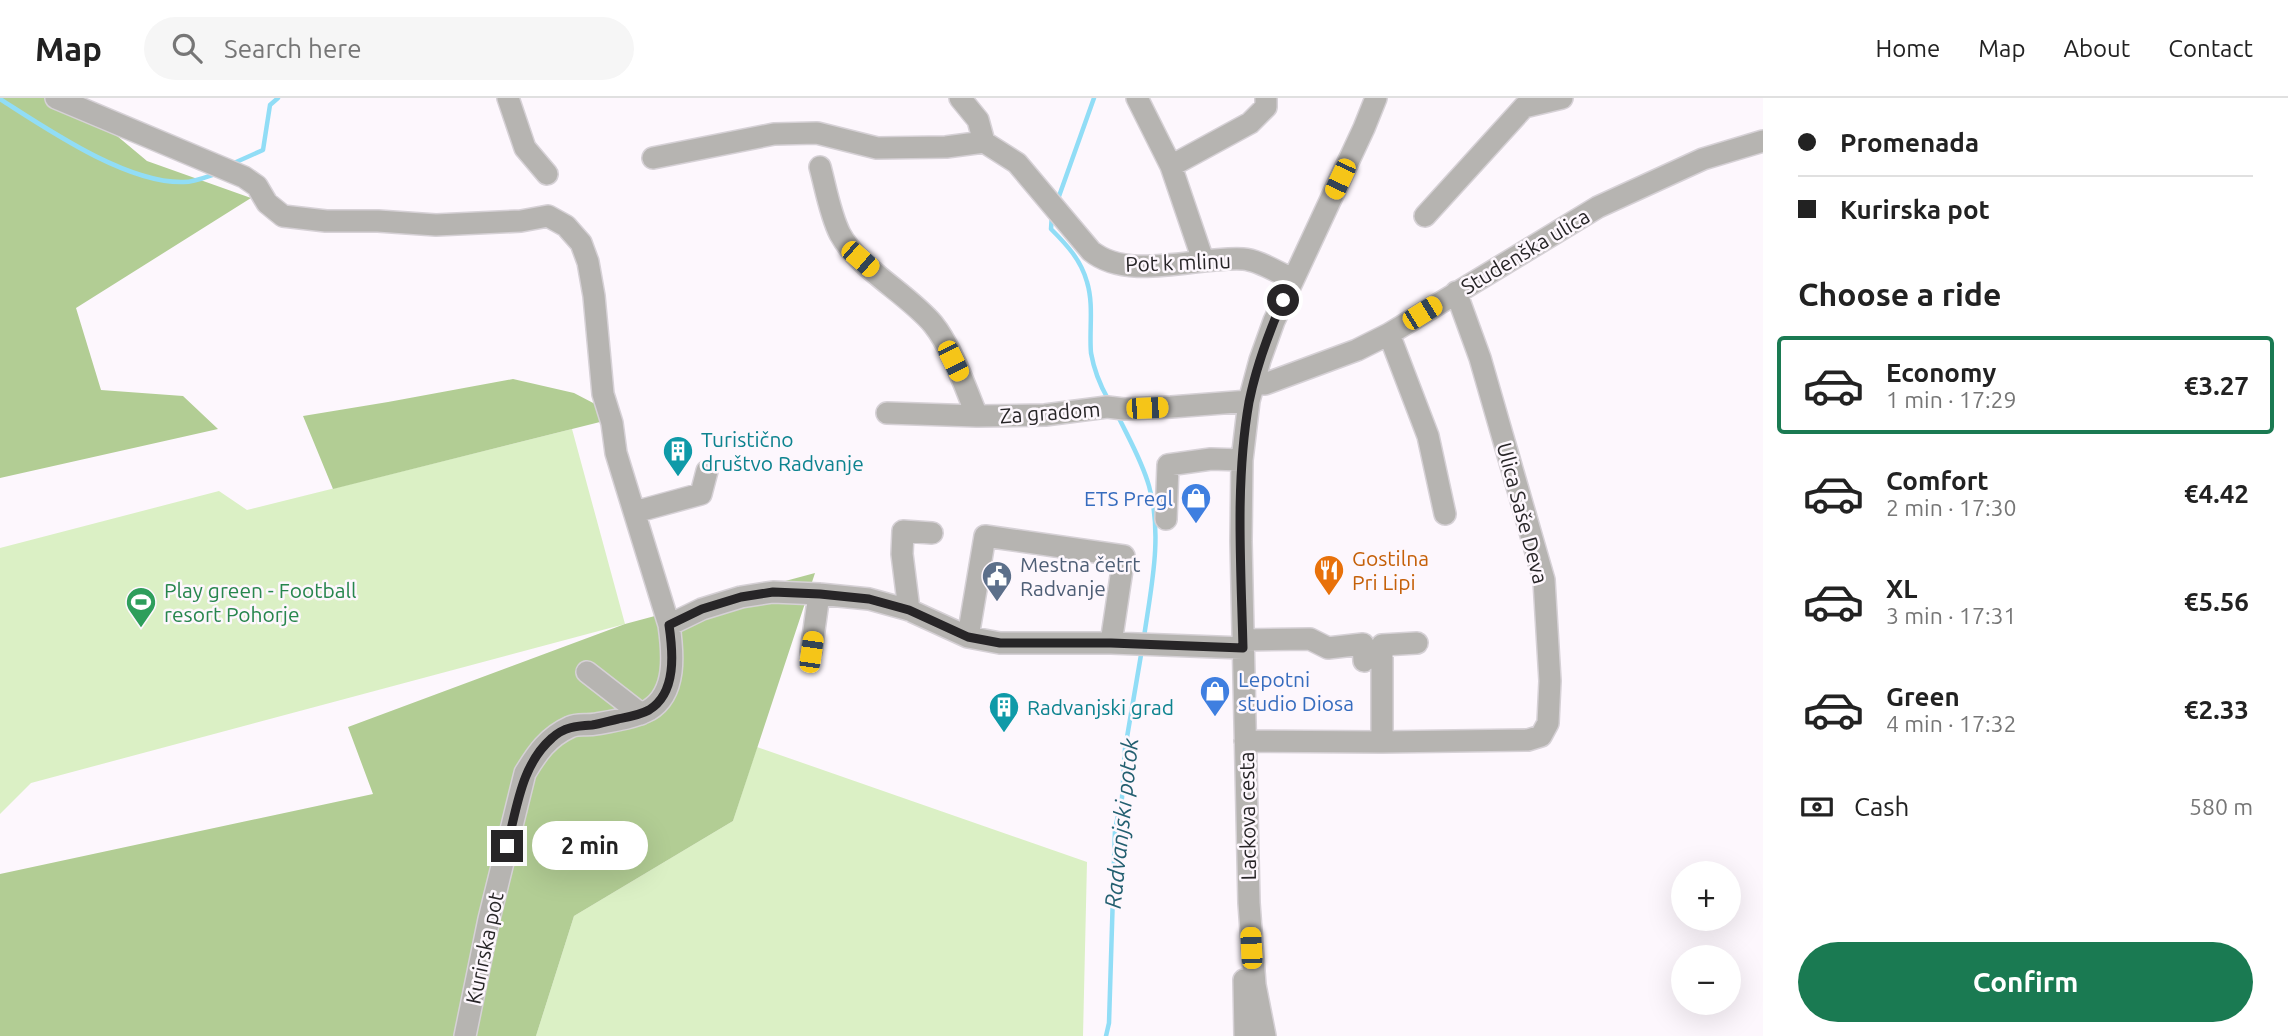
<!DOCTYPE html>
<html lang="en">
<head>
<meta charset="utf-8">
<style>
  body { margin:0; font-family:Ubuntu,sans-serif; background:#f6f6f6; color:#222; height:100vh; display:flex; flex-direction:column; font-size:26px; white-space:nowrap }
  * { box-sizing:border-box; margin:0 }
  p { font-size:23px; color:#767676 }
  .icon { flex:none; width:38px; height:38px; fill:none; stroke:currentColor; stroke-width:2; stroke-linecap:round; stroke-linejoin:round }
  .map { position:relative; flex:1; overflow:hidden }
  .drawer { display:flex; flex-direction:column; background:#fff; width:525px }
  .drawer>* { flex:none }
  .banner { display:grid; align-content:center; height:154px; padding:0 35px; background:#fff }
  .buttons { position:absolute; left:1671px; top:763px; display:grid; gap:14px }
  .buttons a { display:grid; place-items:center; width:70px; height:70px; border-radius:50%; background:#fff; box-shadow:0 7px 28px #0002; font-size:35px }
  .end { position:absolute; width:32px; height:32px; margin:-16px; border:9px solid #272527; background:#fff; box-shadow:0 0 0 4px #fff }
  .from { border-radius:50% }
  .bubble { position:absolute; height:49px; border-radius:24px; background:#fff; box-shadow:0 7px 28px #0002; font-size:23px; font-weight:600; line-height:49px; text-align:center }
  .car { position:absolute; width:21px; height:42px; margin:-21px -10px; border-radius:9px; box-shadow:0 0 5px 2px #0007; background:linear-gradient(#f5c518 24%,#345 0 40%,#f5c518 0 76%,#345 0 86%,#f5c518 0) }
  .banner b { display:flex; align-items:center; gap:24px; height:66px; font-size:26px }
  .banner b+b { border-top:2px solid #e0e0e0 }
  .banner i { width:18px; height:18px; background:#222 }
  ul { padding:0; list-style:none }
  li { display:flex; align-items:center; gap:21px; height:98px; margin:0 14px 10px; padding:0 21px; border:4px solid transparent; border-radius:7px }
  li div { flex:1 }
  li b { display:block; font-size:26px }
  li em { font-style:normal; font-weight:600 }
  li.on { border-color:#1a7a52 }
  li>.icon { width:63px; height:63px; stroke-width:1.5 }
  h2 { padding:0 35px; font-size:32px; line-height:84px }
  .pay { display:flex; align-items:center; gap:18px; height:77px; padding:0 35px; font-size:26px }
  .pay p { margin-inline-start:auto }
  .primary-button { display:flex; gap:14px; margin-top:auto; padding:14px 35px }
  .primary-button a { flex:1; height:80px; border-radius:42px; background:#1a7a52; color:#fff; font-size:28px; font-weight:600; line-height:80px; text-align:center }
  header { display:flex; align-items:center; gap:42px; box-sizing:border-box; height:98px; padding:0 35px; background:#fff; border-bottom:2px solid #e0e0e0 }
  header strong { font-size:33px }
  nav { display:flex; gap:38px; margin-inline-start:auto; font-size:24px }
  .search { width:490px; height:63px; background:#f6f6f6; display:flex; align-items:center; gap:18px; box-sizing:border-box; padding:0 24px; border-radius:38px; color:#767676; font-size:26px }
  main { display:flex; flex:1; min-height:0 }
  .map>svg:first-child { display:block }
</style>
</head>
<body>
<header>
<strong>Map</strong>
<div class="search"><svg class="icon" aria-label="search" viewBox="0 0 24 24"><circle cx="10" cy="10" r="6"/><path d="M15 15l6 6"/></svg>Search here</div>
<nav><a>Home</a><a>Map</a><a>About</a><a>Contact</a></nav>
</header>
<main>
<div class="map">
<svg width="1763" height="938" viewBox="0 0 1763 938">
  <rect width="100%" height="100%" fill="#fdf7fd"/>
  <!-- green -->
  <path fill="#dbf0c5" d="M572 331 625 526 31 685 0 716V450L219 393 247 412Z
    M757 649 1087 764 1083 938H536L574 818 733 723Z"/>
  <!-- forest -->
  <path fill="#b2cd94" d="M0 0H62L92 17 147 63 251 100 76 210 101 292 183 298 218 331 0 380Z
    M513 281 574 295 620 319 333 391 303 318 388 304Z
    M815 475 733 723 574 818 536 938H0V776L373 696 348 629 625 526Z"/>
  <g fill="none" stroke-linecap="round" stroke-linejoin="round">
    <!-- stream -->
    <path stroke="#91ddf6" stroke-width="4.5" d="M0 1C47 31 127 86 184 84 194 84 206 79 215 76
      M234 65 263 52 270 7 278 0
      M1058 101 1094 0
      M1052 116 1051 131C1067 147 1081 162 1087 184 1094 207 1089 232 1091 255 1094 272 1100 287 1108 301
      M1118 318C1129 341 1142 363 1149 388 1163 437 1151 490 1144 539
      M1106 938 1109 925 1115 731 1122 700 1125 651 1142 551"/>
    <!-- minor casing -->
    <g stroke="#d6d1d6" stroke-width="24">
      <path id="minor" d="M56 0 244 79 257 88 267 105 283 118 326 123H378L436 127 521 123 548 118 566 128 581 145 588 164 594 198 603 296 612 325 616 355 669 527C673 555 677 595 649 612 634 620 613 623 596 626 587 628 578 625 570 629 548 639 537 655 525 675L489 821 465 938
        M508 0 525 50 547 76
        M960 0 978 22 984 44
        M1137 0 1171 68 1203 162
        M653 60 774 36 817 35 877 50 946 49 984 44 1017 65 1091 153C1129 184 1197 158 1243 161 1259 162 1278 175 1293 181
        M1171 68 1250 25 1266 9V0
        M820 69C826 91 830 116 840 136 858 170 908 196 933 226 951 248 966 291 977 318
        M1425 118 1524 9 1562 0
        M1389 236 1428 338 1445 416
        M1254 286H1265L1357 252 1389 236 1598 109 1703 61 1763 43
        M887 315 977 318 1045 317 1107 309 1124 311 1171 309 1249 303
        M635 414 701 396 707 373
        M1166 421 1168 367 1211 361 1242 362
        M909 512 902 456 903 433 932 435
        M669 527 702 511 741 499 773 494 819 496 869 501 909 512 968 539 1000 545H1111L1243 550
        M968 539 985 438 1124 458 1111 545
        M1243 542 1310 541 1328 550 1363 546 1364 563
        M811 554 819 496
        M587 574 641 616
        M1245 643 1382 644 1528 642 1541 638 1548 625 1550 583 1544 482 1480 260 1456 194
        M1382 644V547L1417 545
        M1244 882 1245 938
        M1265 938 1255 887 1249 805 1241 443 1242 362 1249 303 1260 262 1274 223 1364 30 1376 0"/>
    </g>
    <!-- minor -->
    <use href="#minor" stroke="#b6b4b1" stroke-width="21"/>
  </g>
  <g fill="none" stroke-linecap="round" stroke-linejoin="round">
    <!-- route -->
    <path stroke="#272527" stroke-width="9" d="M507 748C517 710 521 667 552 640 564 629 576 628 592 627 600 626 609 623 618 621 628 619 640 617 649 612 677 595 673 554 669 527L702 511 741 499 773 494 820 496 869 501 909 512 968 539 1000 545H1111L1243 550C1241 468 1235 384 1249 304 1256 269 1269 234 1283 202"/>
  </g>
  <!-- icons -->
  <defs>
    <g id="building-pin" transform="scale(1.575)"><path d="M0 17L-7.5 6A9.5 9.5 0 1 1 7.5 6Z" fill="#0f9aa8" stroke="#fdf7fd"/><path d="M-4-6H4V6H1V3H-1V6H-4ZM-2.5-4.3h1.7v1.8h-1.7ZM.8-4.3h1.7v1.8H.8ZM-2.5-1h1.7V.8h-1.7ZM.8-1h1.7V.8H.8Z" fill="#fff"/></g>
    <g id="shop-pin" transform="scale(1.575)"><path d="M0 17L-7.5 6A9.5 9.5 0 1 1 7.5 6Z" fill="#3f7fe0" stroke="#fdf7fd"/><path d="M-5-2.5h2.3a2.7 3.5 0 0 1 5.4 0H5L5.5 6h-11ZM-1.5-2.5h3a1.5 2.3 0 0 0-3 0Z" fill="#fff"/></g>
    <g id="restaurant-pin" transform="scale(1.575)"><path d="M0 17L-7.5 6A9.5 9.5 0 1 1 7.5 6Z" fill="#e8710a" stroke="#fdf7fd"/><path d="M-5-6h1v4h1v-4h1v4h1v-4h1v5L-1.5 .5V6h-2V.5L-5-1ZM5-6V6H3V1.5H1.5Q1.5-4 5-6Z" fill="#fff"/></g>
    <g id="civic-pin" transform="scale(1.575)"><path d="M0 17L-7.5 6A9.5 9.5 0 1 1 7.5 6Z" fill="#5c6f8a" stroke="#fdf7fd"/><path d="M-.6-6.5H3V-4.5H.6V-3L4-1V1h2V6H-6V1h2V-1L-.6-3ZM-1.2 2.5V6h2.4V2.5Z" fill="#fff"/></g>
    <g id="stadium-pin" transform="scale(1.575)"><path d="M0 17L-7.5 6A9.5 9.5 0 1 1 7.5 6Z" fill="#2e9e5b" stroke="#fdf7fd"/><path d="M0-5a6.5 5 0 1 0 0 10a6.5 5 0 1 0 0-10ZM-3.5-1.8h7v3.6h-7Z" fill="#fff"/></g>
  </defs>
  <g fill-rule="evenodd">
    <use href="#building-pin" x="678" y="353"/>
    <use href="#shop-pin" x="1196" y="400"/>
    <use href="#restaurant-pin" x="1329" y="472"/>
    <use href="#civic-pin" x="997" y="478"/>
    <use href="#stadium-pin" x="141" y="504"/>
    <use href="#shop-pin" x="1215" y="593"/>
    <use href="#building-pin" x="1004" y="609"/>
  </g>
  <g text-anchor="middle" dominant-baseline="central" stroke-width="5" stroke-linejoin="round" paint-order="stroke">
    <!-- street labels -->
    <g font-size="21" fill="#272527" stroke="#fdf7fd">
      <text transform="translate(1525 153) rotate(-31)">Studenška ulica</text>
      <text transform="translate(1178 164) rotate(-2)">Pot k mlinu</text>
      <text transform="translate(1050 314) rotate(-4)">Za gradom</text>
      <text transform="translate(1523 415) rotate(75)">Ulica Saše Deva</text>
      <text transform="translate(1247 718) rotate(-91)">Lackova cesta</text>
      <text transform="translate(484 850) rotate(-78)">Kurirska pot</text>
    </g>
    <!-- culture labels -->
    <g font-size="21" fill="#0d838f" stroke="#fdf7fd" text-anchor="start">
      <text x="701" y="341">Turistično<tspan x="701" dy="24">društvo Radvanje</tspan></text>
      <text x="1027" y="609">Radvanjski grad</text>
    </g>
    <!-- shop labels -->
    <g font-size="21" fill="#366cbe" stroke="#fdf7fd" text-anchor="end">
      <text x="1173" y="400">ETS Pregl</text>
      <text x="1238" y="581" text-anchor="start">Lepotni<tspan x="1238" dy="24">studio Diosa</tspan></text>
    </g>
    <!-- food labels -->
    <g font-size="21" fill="#c56008" stroke="#fdf7fd" text-anchor="start">
      <text x="1352" y="460">Gostilna<tspan x="1352" dy="24">Pri Lipi</tspan></text>
    </g>
    <!-- service labels -->
    <g font-size="21" fill="#4e5e75" stroke="#fdf7fd" text-anchor="start">
      <text x="1020" y="466">Mestna četrt<tspan x="1020" dy="24">Radvanje</tspan></text>
    </g>
    <!-- leisure labels -->
    <g font-size="21" fill="#27864d" stroke="#fdf7fd" text-anchor="start">
      <text x="164" y="492">Play green - Football<tspan x="164" dy="24">resort Pohorje</tspan></text>
    </g>
    <!-- water labels -->
    <g font-size="23" font-style="italic" fill="#235f70" stroke="#fdf7fd">
      <text transform="translate(1121 725) rotate(-84)">Radvanjski potok</text>
    </g>
  </g>
</svg>
<div class="buttons">
<a>+</a>
<a>−</a>
</div>
<i class="end from" style="left:1283px;top:202px"></i>
<i class="end" style="left:507px;top:748px"></i>
<div class="bubble" style="left:532px;top:723px;width:116px">2 min</div>
<i class="car" style="left:1340px;top:81px;rotate:205deg"></i>
<i class="car" style="left:860px;top:161px;rotate:131deg"></i>
<i class="car" style="left:1422px;top:215px;rotate:58deg"></i>
<i class="car" style="left:953px;top:263px;rotate:154deg"></i>
<i class="car" style="left:1147px;top:310px;rotate:88deg"></i>
<i class="car" style="left:811px;top:554px;rotate:8deg"></i>
<i class="car" style="left:1251px;top:850px;rotate:357deg"></i>
</div>
<section class="drawer">
<div class="banner">
<b><i class="from"></i>Promenada</b>
<b><i></i>Kurirska pot</b>
</div>
<h2>Choose a ride</h2>
<ul>
<li class="on"><svg class="icon" aria-label="car" viewBox="0 0 24 24"><path d="M5 17H2v-5l4-1 3-4h7l3 4 3 1v5h-3M9 17h6M6 11h13"/><circle cx="7" cy="17" r="2"/><circle cx="17" cy="17" r="2"/></svg><div><b>Economy</b><p>1 min · 17:29</p></div><em>€3.27</em></li>
<li><svg class="icon" aria-label="car" viewBox="0 0 24 24"><path d="M5 17H2v-5l4-1 3-4h7l3 4 3 1v5h-3M9 17h6M6 11h13"/><circle cx="7" cy="17" r="2"/><circle cx="17" cy="17" r="2"/></svg><div><b>Comfort</b><p>2 min · 17:30</p></div><em>€4.42</em></li>
<li><svg class="icon" aria-label="car" viewBox="0 0 24 24"><path d="M5 17H2v-5l4-1 3-4h7l3 4 3 1v5h-3M9 17h6M6 11h13"/><circle cx="7" cy="17" r="2"/><circle cx="17" cy="17" r="2"/></svg><div><b>XL</b><p>3 min · 17:31</p></div><em>€5.56</em></li>
<li><svg class="icon" aria-label="car" viewBox="0 0 24 24"><path d="M5 17H2v-5l4-1 3-4h7l3 4 3 1v5h-3M9 17h6M6 11h13"/><circle cx="7" cy="17" r="2"/><circle cx="17" cy="17" r="2"/></svg><div><b>Green</b><p>4 min · 17:32</p></div><em>€2.33</em></li>
</ul>
<div class="pay"><svg class="icon" aria-label="cash" viewBox="0 0 24 24"><path d="M3 7h18v10H3z"/><circle cx="12" cy="12" r="2"/></svg>Cash<p>580 m</p></div>
<div class="primary-button"><a>Confirm</a></div>
</section>
</main>
</body>
</html>
